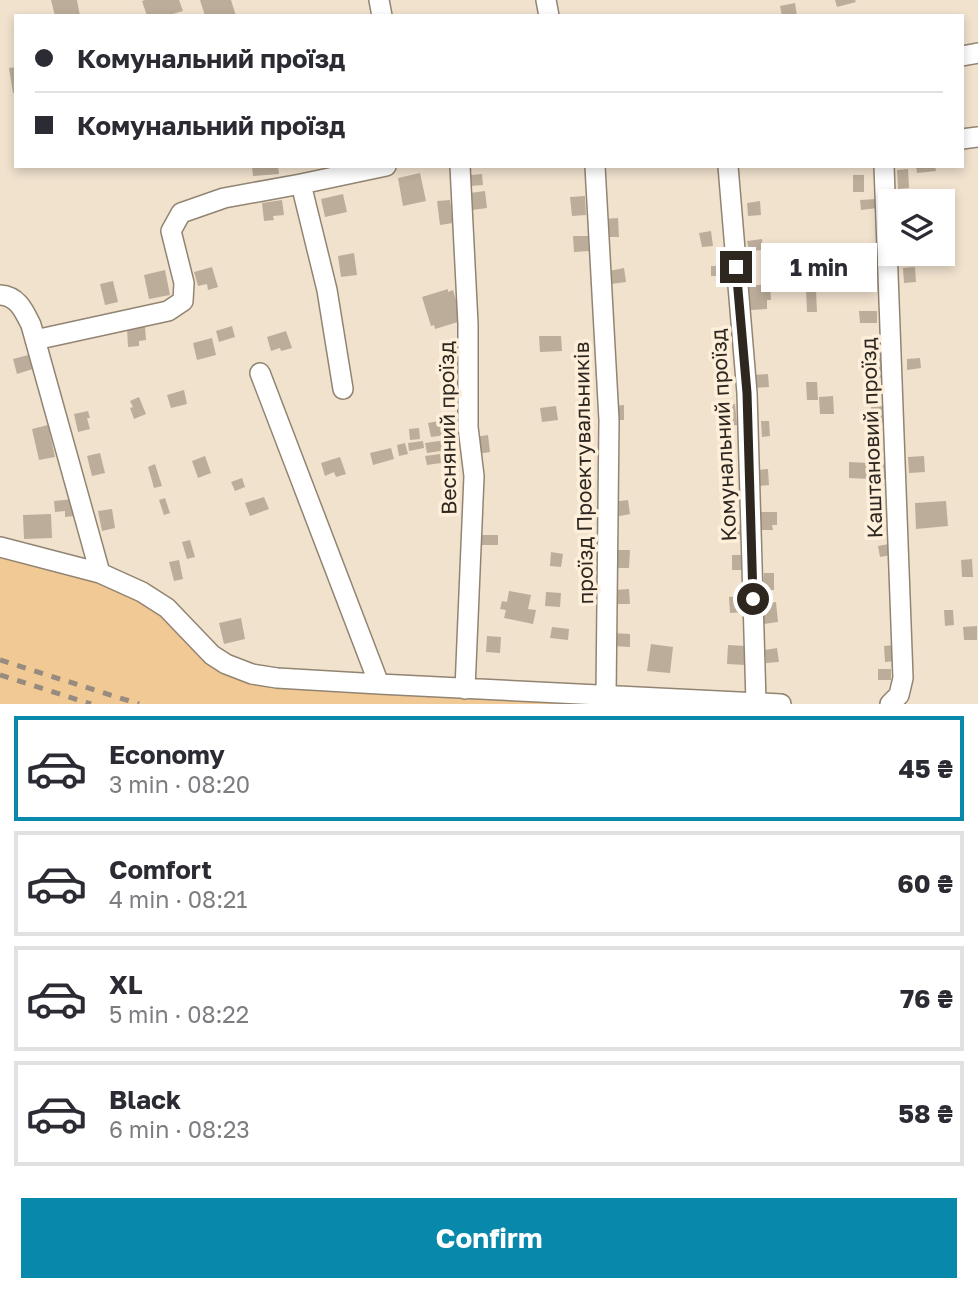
<!DOCTYPE html>
<html lang="en">
<head>
<meta charset="utf-8">
<style>
  body { margin:0; font-family:"Golos Text",sans-serif; background:#f7f7f7; color:#2b2b33; height:100vh; display:flex; flex-direction:column; font-size:26px; white-space:nowrap }
  * { box-sizing:border-box; margin:0 }
  p { font-size:23px; color:#7c7c81 }
  .icon { flex:none; width:38px; height:38px; fill:none; stroke:currentColor; stroke-width:2; stroke-linecap:round; stroke-linejoin:round }
  .map { position:relative; height:704px; overflow:hidden }
  .details { display:flex; flex-direction:column; background:#fff; flex:1 }
  .details>* { flex:none }
  .guide { position:absolute; left:14px; top:14px; width:950px; height:154px; border-radius:0px; box-shadow:0 4px 10px #0003; display:grid; align-content:center; height:154px; padding:0 21px; background:#fff }
  .controls { position:absolute; left:878px; top:189px; display:grid; gap:14px }
  .controls a { display:grid; place-items:center; width:77px; height:77px; border-radius:0px; background:#fff; box-shadow:0 4px 10px #0003; font-size:35px }
  .end { position:absolute; width:32px; height:32px; margin:-16px; border:9px solid #2d2720; background:#fff; box-shadow:0 0 0 4px #fff }
  .from { border-radius:50% }
  .bubble { position:absolute; height:49px; border-radius:0px; background:#fff; box-shadow:0 4px 10px #0003; font-size:23px; font-weight:700; line-height:49px; text-align:center }
  .guide b { display:flex; align-items:center; gap:24px; height:66px; font-size:26px }
  .guide b+b { border-top:2px solid #e1e1e2 }
  .guide i { width:18px; height:18px; background:#2b2b33 }
  ul { padding:12px 0 0; list-style:none }
  li { display:flex; align-items:center; gap:21px; height:105px; margin:0 14px 10px; padding:0 7px; border:4px solid #e1e1e2; border-radius:0px }
  li div { flex:1 }
  li b { display:block; font-size:26px }
  li em { font-style:normal; font-weight:700 }
  li.active { border-color:#0888aa }
  li>.icon { width:63px; height:63px; stroke-width:1.5 }
  .action { display:flex; gap:14px; margin-top:auto; padding:14px 21px }
  .action a { flex:1; height:80px; border-radius:0px; background:#0888aa; color:#fff; font-size:28px; font-weight:700; line-height:80px; text-align:center }
  .map>svg:first-child { display:block }
</style>
</head>
<body>
<div class="map">
<svg width="978" height="704" viewBox="0 0 978 704">
  <rect width="100%" height="100%" fill="#f1e2ce"/>
  <!-- green -->
  <path fill="#f1c994" d="M0 547 100 573 240 670 781 704H0Z"/>
  <!-- building -->
  <path fill="#bcad9a" d="M51 0H77L80 16H55Z
    M145 0H179L183 11 166 16H147L142 1Z
    M200 0H231L236 16H205Z
    M835 0H855L856 2 837 7Z
    M795 3 797 16H782L780 6Z
    M16 67V92L13 93 9 68Z
    M252 166H278L279 174 253 176Z
    M916 166H935L936 171 917 173Z
    M908 169 909 188 898 189 897 170Z
    M420 173 426 201 403 206 398 178Z
    M482 174 483 185 471 186V175Z
    M853 175H864V192H853Z
    M485 191 487 208 472 210 470 193Z
    M343 194 347 212 325 217 321 199Z
    M585 196 586 215 572 216 570 197Z
    M876 199 877 208 861 210 860 200Z
    M282 200 284 215 273 216 274 220 264 221 262 203Z
    M450 200 453 223 440 225 437 201Z
    M760 201 761 215 748 216 747 203Z
    M618 218 619 237H605L604 219Z
    M711 231 713 246 702 247 699 233Z
    M573 236H588L589 251 574 252Z
    M762 239 763 250 749 251 747 241Z
    M354 253 357 275 341 277 338 256Z
    M711 266H727V276H711Z
    M212 267 218 287 208 290 207 284 198 286 194 272Z
    M915 267 916 282 904 283 903 268Z
    M624 268 626 282 611 284 609 271Z
    M165 270 170 295 149 299 144 275Z
    M113 281 118 302 105 305 100 284Z
    M770 284 771 300H767V309L750 310 748 286Z
    M448 289V292L453 290 461 317 457 318 458 322 435 329 434 325 431 326 422 297Z
    M816 290 817 312H807L806 291Z
    M859 311H877V323H860Z
    M145 326 146 340 139 341V346L128 347 127 328Z
    M232 326 235 337 219 342 216 331Z
    M286 331 292 348 281 351 280 348 271 351 267 337Z
    M539 336H561L562 351 540 352Z
    M212 338 216 355 197 360 193 343Z
    M884 351 887 377 870 379 868 353Z
    M32 354 36 368 17 374 13 359Z
    M920 358 921 368 907 370V359Z
    M768 374 769 387 754 388 753 375Z
    M806 382H817L818 400H807Z
    M184 390 187 404 171 408 167 395Z
    M833 396 834 414H820L819 397Z
    M139 397 146 414 134 419 130 408 133 407 130 401Z
    M735 404 737 425 724 426 722 406Z
    M624 405V420H614V406Z
    M556 406 558 420 542 422 540 408Z
    M885 406 886 422 877 423V417L872 418 871 407Z
    M88 411 90 418H87L90 429 78 432 74 414Z
    M444 420 446 435 431 437 428 423Z
    M761 421H769L770 436 762 437Z
    M48 425 55 457 39 460 32 429Z
    M419 428 420 439 410 440 409 429Z
    M488 435 490 452 477 454 475 437Z
    M446 440 448 450 427 453 425 443Z
    M423 441 424 448 409 451 408 443Z
    M405 443 408 454 399 456 397 445Z
    M391 448 394 459 373 465 370 453Z
    M100 453 105 473 92 476 87 456Z
    M440 454 441 463 427 465 425 456Z
    M205 456 211 473 198 478 192 461Z
    M924 456 925 472 909 473 908 457Z
    M340 457 346 474 336 477 334 472 325 476 321 463Z
    M849 462 889 464V480L849 478Z
    M155 464 162 486 154 488 148 467Z
    M768 469 769 485 759 486 758 470Z
    M242 478 245 487 235 491 231 482Z
    M873 493H883L884 502H874Z
    M264 497 269 509 250 516 245 503Z
    M165 498 170 513 164 515 159 500Z
    M74 499 75 516 65 517V511L55 512 54 501Z
    M628 500 630 514 615 517 613 502Z
    M946 501 948 526 916 529 915 503Z
    M112 509 115 528 102 531 98 511Z
    M761 512H777V525H772L773 530H761Z
    M51 514 52 538 24 539 23 515Z
    M745 525 746 535 741 536V540H735V537H730V527Z
    M480 535H498V545H480Z
    M190 540 195 557 187 559 182 542Z
    M889 544 891 555 880 557 878 546Z
    M612 550H630L629 568H612Z
    M551 552 563 554 561 567 550 566Z
    M732 555H744V570H732Z
    M972 559 973 577H962L961 560Z
    M179 560 183 579 174 581 169 562Z
    M764 573H774V590H763Z
    M629 589 630 604H615L614 590Z
    M509 591 531 595 528 609 536 610 533 624 504 618 506 610 500 609 502 601 507 602Z
    M546 592 561 593 560 607 545 606Z
    M743 596 744 612 730 613 729 597Z
    M776 602 778 622 764 624 761 604Z
    M944 610H953L954 625 945 626Z
    M241 618 245 639 224 644 219 623Z
    M977 626V640H964L963 627Z
    M552 627 569 629 568 640 550 638Z
    M612 633 630 634V647L611 646Z
    M487 636 501 637 500 653 486 652Z
    M651 644 673 647 670 673 647 671Z
    M728 645 745 646V665L727 664Z
    M895 645 897 661 885 662 884 646Z
    M777 648 779 662 766 663 765 650Z
    M878 669H891V680H878Z"/>
  <g fill="none" stroke-linecap="round" stroke-linejoin="round">
    <!-- minor casing -->
    <g stroke="#928472" stroke-width="22">
      <path id="minor" d="M379 0 382 16
        M546 0 549 16
        M962 56 978 53
        M962 139 978 137
        M460 166 468 324V427L474 476 465 689
        M595 166 609 420 606 695
        M728 166 747 393 756 702
        M884 166 903 678 899 695 890 704
        M301 184 327 290 343 389
        M0 295C18 296 24 311 31 325L100 573
        M35 340 168 311 183 301 184 283 171 231 181 213 224 198 301 184 386 166
        M260 373 379 684
        M0 547 100 573 142 592 167 608 212 655 226 664 252 674 277 678 379 684 781 704"/>
    </g>
    <!-- minor -->
    <use href="#minor" stroke="#fff" stroke-width="19"/>
    <!-- rail -->
    <path stroke="#968b7e" stroke-width="5" stroke-dasharray="9 9" stroke-linecap="butt" d="M0 660 139 704
      M0 675 91 704"/>
  </g>
  <g fill="none" stroke-linecap="round" stroke-linejoin="round">
    <!-- route -->
    <path stroke="#2d2720" stroke-width="9" d="M736 267 747 393 753 599"/>
  </g>
  <g text-anchor="middle" dominant-baseline="central" stroke-width="7" stroke-linejoin="round" paint-order="stroke">
    <!-- street labels -->
    <g font-size="21" fill="#2d2720" stroke="#feefdb">
      <text transform="translate(447 428) rotate(-91)">Весняний проїзд</text>
      <text transform="translate(723 435) rotate(-93)">Комунальний проїзд</text>
      <text transform="translate(871 438) rotate(-92)">Каштановий проїзд</text>
      <text transform="translate(583 473) rotate(-91)">проїзд Проектувальників</text>
    </g>
  </g>
</svg>
<div class="controls">
<a><svg class="icon" aria-label="layers" viewBox="0 0 24 24"><path d="M12 4l9 5-9 5-9-5zM3 14l9 5 9-5"/></svg></a>
</div>
<i class="end from" style="left:753px;top:599px"></i>
<i class="end" style="left:736px;top:267px"></i>
<div class="bubble" style="left:761px;top:243px;width:116px">1 min</div>
<div class="guide">
<b><i class="from"></i>Комунальний проїзд</b>
<b><i></i>Комунальний проїзд</b>
</div>
</div>
<section class="details">
<ul>
<li class="active"><svg class="icon" aria-label="car" viewBox="0 0 24 24"><path d="M5 17H2v-5l4-1 3-4h7l3 4 3 1v5h-3M9 17h6M6 11h13"/><circle cx="7" cy="17" r="2"/><circle cx="17" cy="17" r="2"/></svg><div><b>Economy</b><p>3 min · 08:20</p></div><em>45 ₴</em></li>
<li><svg class="icon" aria-label="car" viewBox="0 0 24 24"><path d="M5 17H2v-5l4-1 3-4h7l3 4 3 1v5h-3M9 17h6M6 11h13"/><circle cx="7" cy="17" r="2"/><circle cx="17" cy="17" r="2"/></svg><div><b>Comfort</b><p>4 min · 08:21</p></div><em>60 ₴</em></li>
<li><svg class="icon" aria-label="car" viewBox="0 0 24 24"><path d="M5 17H2v-5l4-1 3-4h7l3 4 3 1v5h-3M9 17h6M6 11h13"/><circle cx="7" cy="17" r="2"/><circle cx="17" cy="17" r="2"/></svg><div><b>XL</b><p>5 min · 08:22</p></div><em>76 ₴</em></li>
<li><svg class="icon" aria-label="car" viewBox="0 0 24 24"><path d="M5 17H2v-5l4-1 3-4h7l3 4 3 1v5h-3M9 17h6M6 11h13"/><circle cx="7" cy="17" r="2"/><circle cx="17" cy="17" r="2"/></svg><div><b>Black</b><p>6 min · 08:23</p></div><em>58 ₴</em></li>
</ul>
<div class="action"><a>Confirm</a></div>
</section>
</body>
</html>
